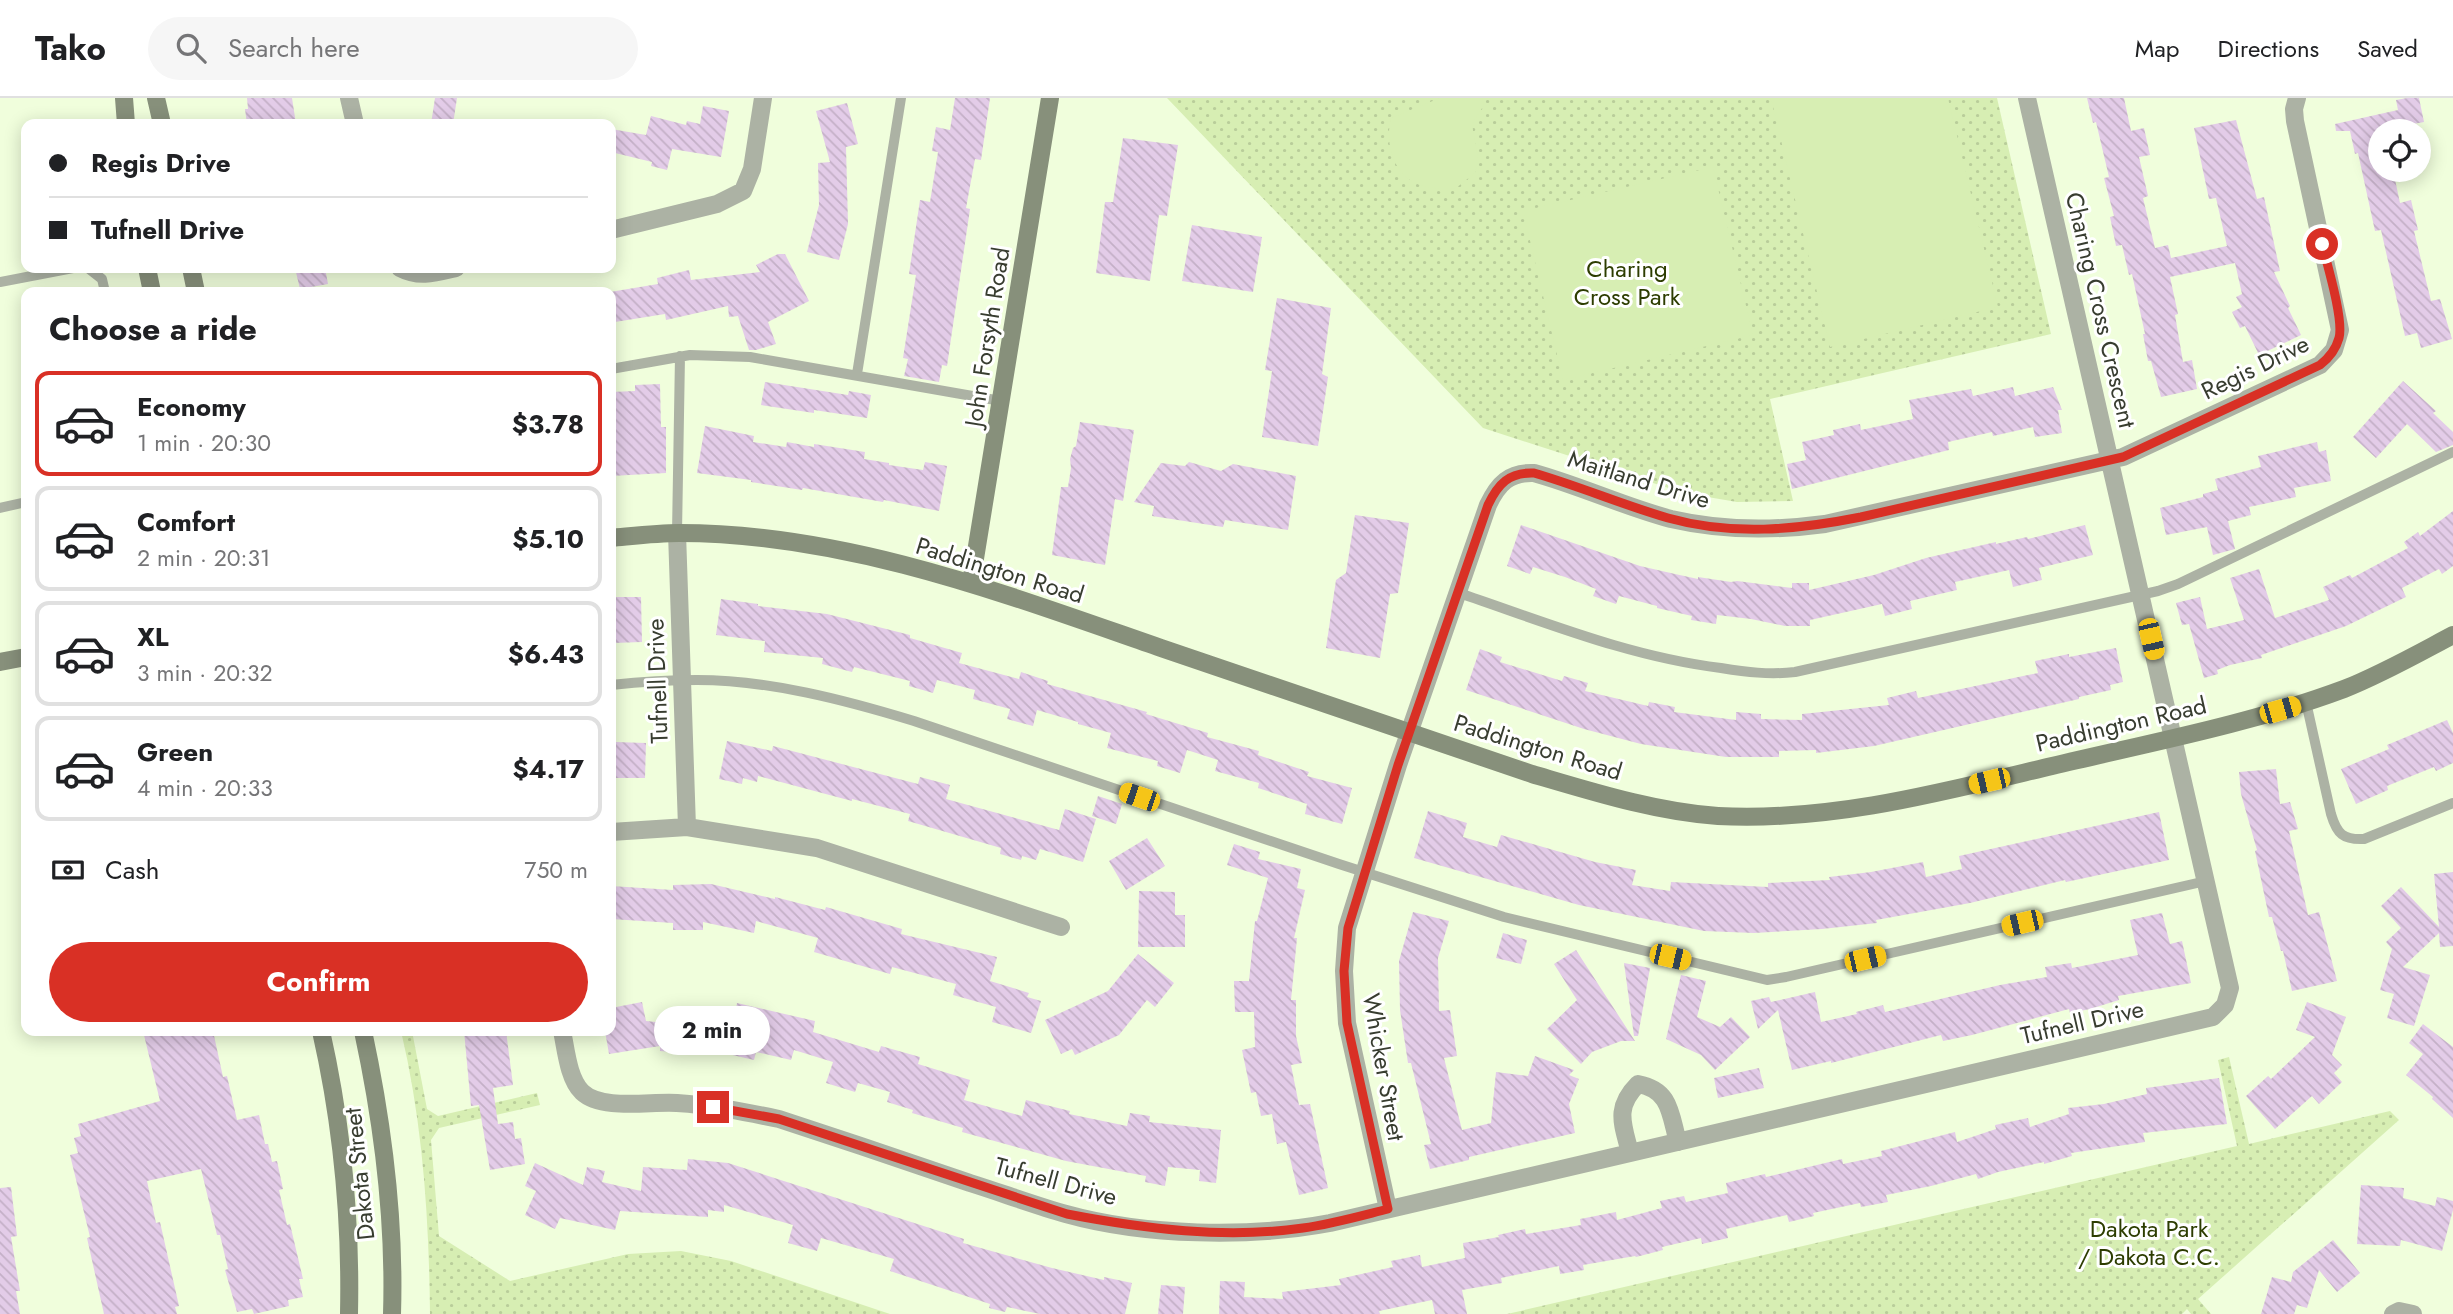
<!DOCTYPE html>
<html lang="en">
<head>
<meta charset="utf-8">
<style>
  body { margin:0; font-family:Jost,sans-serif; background:#f6f6f6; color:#202124; height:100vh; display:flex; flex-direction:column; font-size:26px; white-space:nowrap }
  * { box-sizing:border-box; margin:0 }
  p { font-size:23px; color:#757577 }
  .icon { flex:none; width:38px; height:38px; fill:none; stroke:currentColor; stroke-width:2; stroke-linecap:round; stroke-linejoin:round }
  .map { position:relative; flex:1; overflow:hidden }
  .side { position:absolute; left:21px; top:189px; width:595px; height:749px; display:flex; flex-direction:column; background:#fff; border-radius:14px; box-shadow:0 4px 18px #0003 }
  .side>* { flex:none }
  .banner { position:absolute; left:21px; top:21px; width:595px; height:154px; border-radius:14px; box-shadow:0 4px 18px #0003; display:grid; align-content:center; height:154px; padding:0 28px; background:#fff }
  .fabs { position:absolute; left:2368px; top:21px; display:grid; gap:14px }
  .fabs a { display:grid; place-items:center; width:63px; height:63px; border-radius:50%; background:#fff; box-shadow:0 4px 18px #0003; font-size:35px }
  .end { position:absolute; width:32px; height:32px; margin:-16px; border:9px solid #d93025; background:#fff; box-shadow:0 0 0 4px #fff }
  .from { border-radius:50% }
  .bubble { position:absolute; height:49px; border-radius:24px; background:#fff; box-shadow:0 4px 18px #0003; font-size:23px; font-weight:700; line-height:49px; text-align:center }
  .car { position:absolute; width:21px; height:42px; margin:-21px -10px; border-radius:9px; box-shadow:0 0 5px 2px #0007; background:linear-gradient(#f5c518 24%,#345 0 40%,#f5c518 0 76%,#345 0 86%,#f5c518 0) }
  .banner b { display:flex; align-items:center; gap:24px; height:66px; font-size:26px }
  .banner b+b { border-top:2px solid #e0e0e0 }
  .banner i { width:18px; height:18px; background:#202124 }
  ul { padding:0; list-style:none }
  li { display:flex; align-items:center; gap:21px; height:105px; margin:0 14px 10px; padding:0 14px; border:4px solid #e0e0e0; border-radius:14px }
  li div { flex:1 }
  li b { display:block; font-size:26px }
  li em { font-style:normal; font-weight:700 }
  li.active { border-color:#d93025 }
  li>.icon { width:63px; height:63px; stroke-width:1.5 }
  h2 { padding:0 28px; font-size:32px; line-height:84px }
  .pay { display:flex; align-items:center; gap:18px; height:77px; padding:0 28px; font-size:26px }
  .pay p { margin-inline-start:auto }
  .button { display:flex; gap:14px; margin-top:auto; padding:14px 28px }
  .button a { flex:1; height:80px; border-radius:42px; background:#d93025; color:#fff; font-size:28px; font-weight:700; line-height:80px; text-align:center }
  header { display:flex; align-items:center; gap:42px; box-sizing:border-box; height:98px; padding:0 35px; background:#fff; border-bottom:2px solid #e0e0e0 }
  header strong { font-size:33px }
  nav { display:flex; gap:38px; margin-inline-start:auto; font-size:24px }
  .search { width:490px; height:63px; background:#f6f6f6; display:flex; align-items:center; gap:18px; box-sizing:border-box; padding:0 24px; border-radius:38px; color:#757577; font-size:26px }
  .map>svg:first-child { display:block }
</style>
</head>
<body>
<header>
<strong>Tako</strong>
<div class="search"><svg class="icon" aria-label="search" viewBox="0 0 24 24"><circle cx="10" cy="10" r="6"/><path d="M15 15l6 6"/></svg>Search here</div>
<nav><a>Map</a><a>Directions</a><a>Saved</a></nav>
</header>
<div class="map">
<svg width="2453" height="1216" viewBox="0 0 2453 1216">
  <defs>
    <pattern id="grass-dots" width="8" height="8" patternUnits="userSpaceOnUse" patternTransform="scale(1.75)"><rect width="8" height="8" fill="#d7eeb3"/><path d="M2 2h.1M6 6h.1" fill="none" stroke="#b9cd9a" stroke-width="1.8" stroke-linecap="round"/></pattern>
    <pattern id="building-back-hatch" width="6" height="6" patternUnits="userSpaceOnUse" patternTransform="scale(1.75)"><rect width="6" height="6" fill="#e3cce8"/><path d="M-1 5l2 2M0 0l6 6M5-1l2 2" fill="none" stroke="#c4b0c7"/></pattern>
  </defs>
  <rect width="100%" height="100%" fill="#f0fedc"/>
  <!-- grass -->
  <path fill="url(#grass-dots)" d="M1167 0H1997L2051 236 1770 301 1793 403 1737 404 1684 395 1483 330Z
    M401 933H412L427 1011 438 1018 537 995 540 1007 439 1030 431 1042 439 1138 510 1183 628 1156 681 1153 731 1163 890 1216H430C429 1120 423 1026 401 933Z
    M2229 959 2249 1046 2390 1013 2399 1022 2198 1201 2211 1216H2191L2187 1211 2182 1216H1507L2237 1048 2218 962Z"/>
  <!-- garden -->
  <path fill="#d7eeb3" d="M1440 0H1482L1484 7 1472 26 1478 62 1475 75 1456 90C1447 90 1437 91 1428 89 1395 84 1384 48 1391 20Z
    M1771 0H1948L1998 209 1830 249Z
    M1713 69 1753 237 1563 282 1523 113Z"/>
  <!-- building -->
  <path fill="url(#building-back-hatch)" d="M247 0H292L296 26H247L245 11H248Z
    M435 0H457L453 26H431Z
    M955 0H990L981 62 975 61 966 110 970 111 947 268 942 267 939 284 904 278 908 261 903 260 916 177 909 176 920 102 930 104 938 54 932 53 936 29 950 32Z
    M2087 0H2124L2131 33 2144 30 2150 57 2139 59 2148 98 2143 100 2155 150 2168 147 2171 160 2227 148 2216 100 2209 101 2194 30 2236 22 2257 101 2264 99 2280 173 2274 174 2290 208 2288 210 2301 237 2259 257 2245 228 2240 230 2232 214 2242 209 2236 199 2242 196 2235 165 2170 179 2178 216 2175 217 2183 264 2192 262 2197 291 2161 299 2151 263H2148L2143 236H2145L2132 176 2129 177 2122 147 2116 148 2110 119 2114 118 2104 80 2109 79 2096 24 2093 25Z
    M2407 0H2419L2424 24 2397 29 2398 33H2380V72H2393L2400 105 2411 102 2418 132 2414 133 2431 203 2440 201 2452 241 2421 250 2417 235 2405 238 2381 132 2375 133 2358 55 2355 56 2350 33H2336L2335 26 2398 12 2396 2Z
    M847 5 858 46 846 49 848 126 839 162 807 154 819 107 818 65 830 64 816 13Z
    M703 8 729 13 721 59 672 51 667 72 651 68 652 64 611 54V31L646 37 651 18 686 27 687 23 700 26Z
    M1123 40 1178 47 1167 118 1159 117 1150 183 1096 175 1105 104H1113Z
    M1192 127 1262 139 1253 194 1182 183Z
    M778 156H785L809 203 768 224 776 246 756 252H749L738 218 729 219 728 208 666 222 665 216 615 224 610 194 658 186 657 180 689 172 691 182 760 174 756 167Z
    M295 170H325L328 186 300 191Z
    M1277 200 1331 210 1322 276 1328 279 1318 348 1262 339 1272 273 1265 272Z
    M2403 283 2436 313 2433 315 2453 334V347L2436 354 2407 326 2376 360 2353 339Z
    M765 284 848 297 849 293 871 297 867 320 814 312V315L761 307Z
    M660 286 661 329H666V375L611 378V294L635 293V287Z
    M2013 289 2015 298 2053 289 2062 312H2058L2062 335 2035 339 2033 329 1993 338 1992 334 1948 344 1949 352 1792 391 1787 366 1806 362 1802 344 1834 337 1833 332 1860 326 1861 332 1913 321 1909 302 1971 291 1973 298Z
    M1080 324 1134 332 1123 403 1115 401 1105 467 1052 457 1061 389H1068L1071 370 1070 361 1073 350 1076 348Z
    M705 328 754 338 753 344 786 349 787 344 814 349V346L865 354 864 361 889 365V367L923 372 925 364 947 368 939 413 884 402 883 404 803 390 802 392 751 384V382L697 375Z
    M2317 344 2319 354 2326 352 2331 383 2294 390 2296 399 2249 409 2251 417 2228 423 2235 451 2213 457 2207 429 2166 437 2160 410 2203 399V396L2218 392 2215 381 2261 369 2258 358Z
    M1189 364 1221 373 1233 366 1296 378 1288 432 1225 422 1223 429 1152 418 1154 408 1134 404 1161 365 1185 368Z
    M2453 413V468L2442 476 2439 471 2402 490 2406 499 2346 528 2261 557 2262 560 2230 567 2217 572 2218 576 2204 580 2189 526 2182 527 2176 505 2200 499 2207 531 2244 522 2230 480 2259 471 2275 520 2329 502 2323 489 2350 477 2352 480 2408 450 2404 444 2418 434 2420 438Z
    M1355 417 1409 425 1398 495 1390 496 1380 560 1326 550 1336 482 1346 475Z
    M1521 427 1640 468 1675 476 1698 481V479L1731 484 1737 483 1792 490V485H1809V492L1874 477 1926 460 1996 444V446L2027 439 2028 441 2085 427 2093 457 2039 470 2042 482 2013 489 2009 472 1955 484 1957 492 1910 503 1912 511 1885 518 1882 506 1810 522V528H1785L1751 521 1717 517 1716 526 1691 522 1692 518 1657 510V508L1619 498 1616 506 1593 498 1596 491 1565 479 1533 469 1530 476 1507 468Z
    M612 499H641L642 544 613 545Z
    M721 501 758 506V508L827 516 910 537V540L962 555 959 565 1019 581 1021 574 1048 583 1047 586 1147 614 1146 616 1208 635 1207 639 1259 653 1258 657 1309 674 1307 678 1352 690 1342 726 1305 716 1307 706 1258 690 1259 685 1215 673 1218 662 1187 652 1180 675 1157 668 1158 663 1107 650 1111 635 1078 626V624L1037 612 1033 628 1007 621 1010 611 973 601 975 592 937 582 933 595 909 588 910 583 854 569 852 574 822 566 823 560 764 554 765 543 716 537Z
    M2116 550 2123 584 2110 587 2111 592 2079 599V601L1874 648 1816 655V652L1779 653V659H1726L1641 646 1584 631 1466 592 1480 551 1502 559 1500 564 1562 583 1564 578 1588 585 1585 593 1648 608 1649 604 1675 609 1674 614 1736 622V614L1761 616V621L1802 622V616L1889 607 1887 600 1916 593 1918 600 2038 575 2035 563 2069 556V559Z
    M2447 622 2453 635V665L2436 673 2434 669 2387 688 2388 692 2356 706 2341 671 2389 651 2387 647Z
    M727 643 772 653 773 648 918 686 920 679 950 687 946 701 1059 732 1065 711 1096 721 1083 764 1040 751 1036 762 1022 758 1021 762 1000 756 1001 750 908 723 910 716 852 701V703L758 678 757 684 743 680 742 686 719 681Z
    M615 644 646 645 645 680H614Z
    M2276 671 2280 706 2290 704 2298 731 2289 733 2308 817 2319 814 2337 883 2292 893 2283 853H2281L2272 819H2269L2255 753 2257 752 2241 696 2239 674Z
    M1098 698 1122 706 1116 726 1092 718Z
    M1428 713 1467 725 1463 739 1497 749 1501 737 1595 764 1636 772 1632 787 1670 793 1671 784 1768 789V785L1830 782 1829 779 1871 774 1923 764 1926 779 1962 771 1959 758 2159 714 2169 762 2066 784 2065 782 1970 805 1876 822 1877 825 1822 831 1754 835 1704 833 1579 807 1414 760Z
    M1147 740 1165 768 1126 792 1109 763Z
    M1234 746 1260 754 1258 761 1301 771 1297 790 1305 792 1294 840H1297L1291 902H1296V938L1302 965 1291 967 1299 1007 1310 1006 1328 1090 1299 1097 1286 1044 1277 1046 1272 1016 1261 1018 1256 994 1251 995 1242 952 1255 949 1254 914H1235L1234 883H1249L1255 823H1257L1268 780 1227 767Z
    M2453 774V848L2440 849 2439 835 2403 869 2430 877 2414 928 2387 920 2394 896 2380 892 2392 851 2386 844 2401 830 2381 808 2401 789 2439 829 2434 776Z
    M711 786 775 801V799L825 812 826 809 902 831 901 836 997 859 990 883 1029 895 1027 899 1041 903 1031 935 992 924 996 909 953 897 956 886 892 869 890 876 814 854 818 840 756 823 754 835 703 824V832H673V825L611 821V788L673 792V787Z
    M1139 793 1175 794V817H1185V849H1138Z
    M1413 814 1449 823 1438 860 1439 913 1450 912 1457 958 1444 960 1462 1032 1491 1025 1496 974 1528 978 1535 958 1574 972 1569 977 1579 981 1569 1006 1575 1035 1469 1059V1062L1430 1071 1424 1047 1431 1046 1411 965H1408L1400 912 1399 863Z
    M2162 815 2170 846 2182 843 2191 885 2118 898 2119 902 2090 911 2070 915 2069 911 1972 937 1943 943 1941 937 1831 965V963L1792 972 1778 912 1758 931 1751 903 1769 899 1771 904 1815 894 1821 924 1857 916 1856 914 1883 907 1885 914 2000 887 2047 879 2045 869 2071 865 2072 870 2138 857 2130 822Z
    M1503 835 1527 842 1521 866 1496 860Z
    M1576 852 1635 943H1621L1592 954 1581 966 1547 931 1577 902 1554 866Z
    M1138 856 1174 885 1155 909 1147 902 1119 937 1075 957 1072 951 1061 956 1045 922 1108 893Z
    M1624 865 1650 870 1638 938H1634Z
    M1681 877 1706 883 1697 919 1720 929 1731 919 1750 939 1715 972 1701 957 1666 941Z
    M642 904 646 923 716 930 721 908 736 911 737 905 815 923 813 934 879 954 881 948 920 959 918 966 970 982 964 1002 1022 1018 1026 1002 1070 1013 1069 1016 1127 1028 1130 1015 1150 1018 1149 1024 1221 1032 1216 1085 1199 1083 1200 1072 1168 1069 1165 1088 1145 1084 1146 1078 1066 1063 962 1034 963 1030 912 1015 913 1012 887 1004 890 994 858 985 855 994 826 985 833 964 794 952 791 962 756 954 754 962 698 949 697 956 660 953V948L609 956 605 933H611V910Z
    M2307 904 2346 919 2332 957 2342 967 2334 975 2342 984 2319 1006 2312 998 2275 1031 2246 998 2268 978 2271 981 2315 939 2296 932Z
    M2423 926 2453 949V1020L2432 1001 2433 999 2406 977 2423 956 2409 945Z
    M143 933H213L223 979 227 978 237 1022 259 1017 265 1046H268L272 1064 277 1063 283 1091 279 1092 287 1127 290 1126 303 1181H299L303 1199 288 1202 289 1208 254 1216 252 1211 237 1214 225 1172 228 1171 220 1137H217L201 1071 147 1083 156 1125 160 1124 179 1208 175 1209 177 1216H104L87 1140 90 1139 70 1057 78 1055 74 1040 81 1038 78 1026 160 1003Z
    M464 933H506L513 987 493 990 498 1026 513 1024 515 1041 521 1040 525 1066 490 1072 479 1007 471 1008Z
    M1759 970 1764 990 1718 1000 1714 980Z
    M2219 980 2227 1026 2143 1035 2145 1044 2071 1055 2072 1058 2044 1066V1064L1998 1074 1978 1081 1976 1076 1931 1088 1886 1097 1888 1104 1861 1109 1860 1105 1813 1115 1814 1118 1789 1124 1787 1117 1726 1131 1728 1140 1702 1146 1701 1140 1662 1149 1663 1152 1636 1159 1635 1158 1583 1167 1584 1172 1560 1176 1559 1168 1501 1180 1502 1185 1462 1192 1467 1216H1435L1432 1202 1379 1213 1380 1216H1219L1220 1183 1245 1184 1244 1199 1283 1201 1282 1194 1341 1187 1339 1181 1393 1169 1391 1163 1420 1157 1422 1169 1465 1160 1463 1145 1499 1139 1498 1137 1525 1131 1526 1136 1581 1127 1580 1121 1616 1114 1617 1122 1662 1110 1660 1103 1684 1098 1686 1104 1728 1095 1726 1085 1765 1076 1766 1079 1842 1061 1843 1066 1882 1058 1881 1053 1955 1034 1957 1044 1996 1031 1995 1027 2028 1020 2030 1029 2069 1016 2068 1010 2104 1006 2147 996 2146 990Z
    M688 1061 728 1065 964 1141 963 1145 1052 1170 1104 1182V1179L1132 1185 1125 1216H1040L1007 1209 1005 1214 989 1210 990 1206 890 1173 894 1161 821 1140 817 1153 788 1145 793 1127 724 1107V1114L708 1112V1119L620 1113 615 1132 560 1120 555 1131 525 1117 536 1093 525 1088 535 1065 583 1087 587 1069 605 1073 602 1084 641 1093 643 1069 687 1072Z
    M2361 1087 2404 1090 2403 1100 2435 1108 2437 1099 2453 1103V1112L2442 1153 2401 1142 2400 1148 2357 1146Z
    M11 1089 17 1138 11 1139 20 1193H16L20 1216H0V1090Z
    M2333 1142 2360 1175 2337 1194 2319 1172 2307 1210 2297 1207 2294 1216H2261L2272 1179 2291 1184 2293 1174Z
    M1161 1187 1185 1189 1183 1216H1158Z"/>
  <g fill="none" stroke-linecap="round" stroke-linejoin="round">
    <!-- lane -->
    <path stroke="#acb2a4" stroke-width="10" d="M88 170 102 181 105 194
      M0 184 73 170
      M611 271 690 257 750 259 1001 303
      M857 276 901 0
      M0 410 26 404
      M677 435 680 258
      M1459 495C1545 524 1630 559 1721 570 1746 574 1769 577 1795 574L2158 493 2178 486 2453 354
      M611 587C639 584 668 582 697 582 769 582 845 602 914 623L1339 766 1504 819 1767 882 1786 879 2206 783
      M2306 604 2331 716C2337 736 2343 742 2364 741L2453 705"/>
    <!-- street -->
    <path stroke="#acb2a4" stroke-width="18" d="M349 0 355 26
      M611 132 717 106 743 93 752 71 763 0
      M400 170C419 180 435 175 456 170
      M677 435 687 729
      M611 734 687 729 817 750 1061 829
      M562 933C566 951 568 980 582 994 602 1013 651 1003 677 1005 711 1007 745 1014 779 1021 843 1042 906 1063 970 1085 1002 1095 1034 1107 1066 1116 1145 1138 1250 1140 1330 1125L2213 919 2225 907 2230 890 2027 0
      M1630 1055C1623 1026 1614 1010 1638 986 1671 992 1670 1016 1678 1044
      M1388 1111 1347 925 1344 873 1347 830 1398 667 1488 407C1498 386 1509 374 1534 375 1581 388 1625 409 1671 421 1723 433 1773 433 1825 426L2123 359 2320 267 2334 252 2340 232 2295 23 2294 11 2297 0
      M2393 1216 2399 1213 2413 1216"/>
    <!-- secondary -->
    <path stroke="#87907b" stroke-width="18" d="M124 0 126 26
      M156 0 162 26
      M147 170 152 194
      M191 170 196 194
      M611 440C633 438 657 435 679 435 846 435 1005 496 1161 550 1284 592 1408 634 1532 676 1590 693 1656 714 1718 718 1831 724 1943 694 2052 668 2149 645 2250 626 2344 591 2382 576 2417 556 2453 537
      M971 485 1050 0
      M0 564 26 559
      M321 933C342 1026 351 1121 349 1216
      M363 933C383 1026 395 1120 392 1216"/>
  </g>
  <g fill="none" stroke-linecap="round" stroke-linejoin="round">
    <!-- route -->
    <path stroke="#d93025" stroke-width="9" d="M713 1009 779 1021 1067 1116C1145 1131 1225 1141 1303 1130 1332 1126 1360 1118 1388 1111L1347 925 1344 873 1348 830 1398 667 1488 407C1498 386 1509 374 1534 375 1579 388 1623 407 1668 420 1732 438 1796 432 1861 419L2123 359 2320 267C2329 260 2336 251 2339 240 2344 222 2327 166 2322 146"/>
  </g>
  <g text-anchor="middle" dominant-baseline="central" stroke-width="6" stroke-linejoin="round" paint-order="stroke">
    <!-- park labels -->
    <g font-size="24" fill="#2d3d01" stroke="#fff">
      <text x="1627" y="170">Charing<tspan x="1627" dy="28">Cross Park</tspan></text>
      <text x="2149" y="1130">Dakota Park<tspan x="2149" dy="28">/ Dakota C.C.</tspan></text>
    </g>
    <!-- street labels -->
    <g font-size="24" fill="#383d30" stroke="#fff">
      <text transform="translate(2101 212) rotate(77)">Charing Cross Crescent</text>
      <text transform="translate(987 239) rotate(-81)">John Forsyth Road</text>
      <text transform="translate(2255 269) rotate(-26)">Regis Drive</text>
      <text transform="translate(1639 381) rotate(17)">Maitland Drive</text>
      <text transform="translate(1000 472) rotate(17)">Paddington Road</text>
      <text transform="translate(657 583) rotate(-92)">Tufnell Drive</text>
      <text transform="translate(2121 626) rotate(-13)">Paddington Road</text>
      <text transform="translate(1538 649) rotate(17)">Paddington Road</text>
      <text transform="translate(2082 924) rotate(-13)">Tufnell Drive</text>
      <text transform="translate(1384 969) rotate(80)">Whicker Street</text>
      <text transform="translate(359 1076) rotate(-96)">Dakota Street</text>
      <text transform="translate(1056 1083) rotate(15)">Tufnell Drive</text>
    </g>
  </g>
</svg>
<div class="fabs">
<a><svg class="icon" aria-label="locate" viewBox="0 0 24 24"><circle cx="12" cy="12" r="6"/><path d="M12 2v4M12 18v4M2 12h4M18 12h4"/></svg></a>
</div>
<i class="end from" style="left:2322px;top:146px"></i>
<i class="end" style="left:713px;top:1009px"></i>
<div class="bubble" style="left:654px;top:908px;width:116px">2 min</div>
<i class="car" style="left:2151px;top:541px;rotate:167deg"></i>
<i class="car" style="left:2280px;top:612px;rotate:74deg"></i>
<i class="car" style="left:1989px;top:683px;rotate:257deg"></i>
<i class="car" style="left:1139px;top:699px;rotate:289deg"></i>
<i class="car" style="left:2022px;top:825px;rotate:257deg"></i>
<i class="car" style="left:1670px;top:859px;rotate:103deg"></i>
<i class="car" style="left:1865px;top:861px;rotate:77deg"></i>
<div class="banner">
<b><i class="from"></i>Regis Drive</b>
<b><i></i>Tufnell Drive</b>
</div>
<section class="side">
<h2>Choose a ride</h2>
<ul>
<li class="active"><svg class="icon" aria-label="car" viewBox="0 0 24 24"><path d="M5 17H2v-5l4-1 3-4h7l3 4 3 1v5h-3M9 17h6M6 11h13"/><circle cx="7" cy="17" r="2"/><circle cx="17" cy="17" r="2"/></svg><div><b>Economy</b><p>1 min · 20:30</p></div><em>$3.78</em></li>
<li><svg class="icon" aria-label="car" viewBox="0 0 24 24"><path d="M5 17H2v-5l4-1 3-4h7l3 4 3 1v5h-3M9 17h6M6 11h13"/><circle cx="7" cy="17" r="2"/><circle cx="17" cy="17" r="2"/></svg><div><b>Comfort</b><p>2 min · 20:31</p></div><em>$5.10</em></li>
<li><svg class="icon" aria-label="car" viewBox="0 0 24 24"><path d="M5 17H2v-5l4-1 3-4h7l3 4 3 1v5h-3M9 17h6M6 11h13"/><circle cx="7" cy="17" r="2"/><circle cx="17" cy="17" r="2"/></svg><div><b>XL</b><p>3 min · 20:32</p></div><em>$6.43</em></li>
<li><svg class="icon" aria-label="car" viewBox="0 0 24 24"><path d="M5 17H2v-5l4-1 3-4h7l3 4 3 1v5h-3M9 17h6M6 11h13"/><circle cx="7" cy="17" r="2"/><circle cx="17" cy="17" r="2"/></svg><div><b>Green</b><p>4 min · 20:33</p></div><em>$4.17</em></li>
</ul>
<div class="pay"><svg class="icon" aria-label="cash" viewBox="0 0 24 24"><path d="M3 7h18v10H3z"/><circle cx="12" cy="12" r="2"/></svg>Cash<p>750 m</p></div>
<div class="button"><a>Confirm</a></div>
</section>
</div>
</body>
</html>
